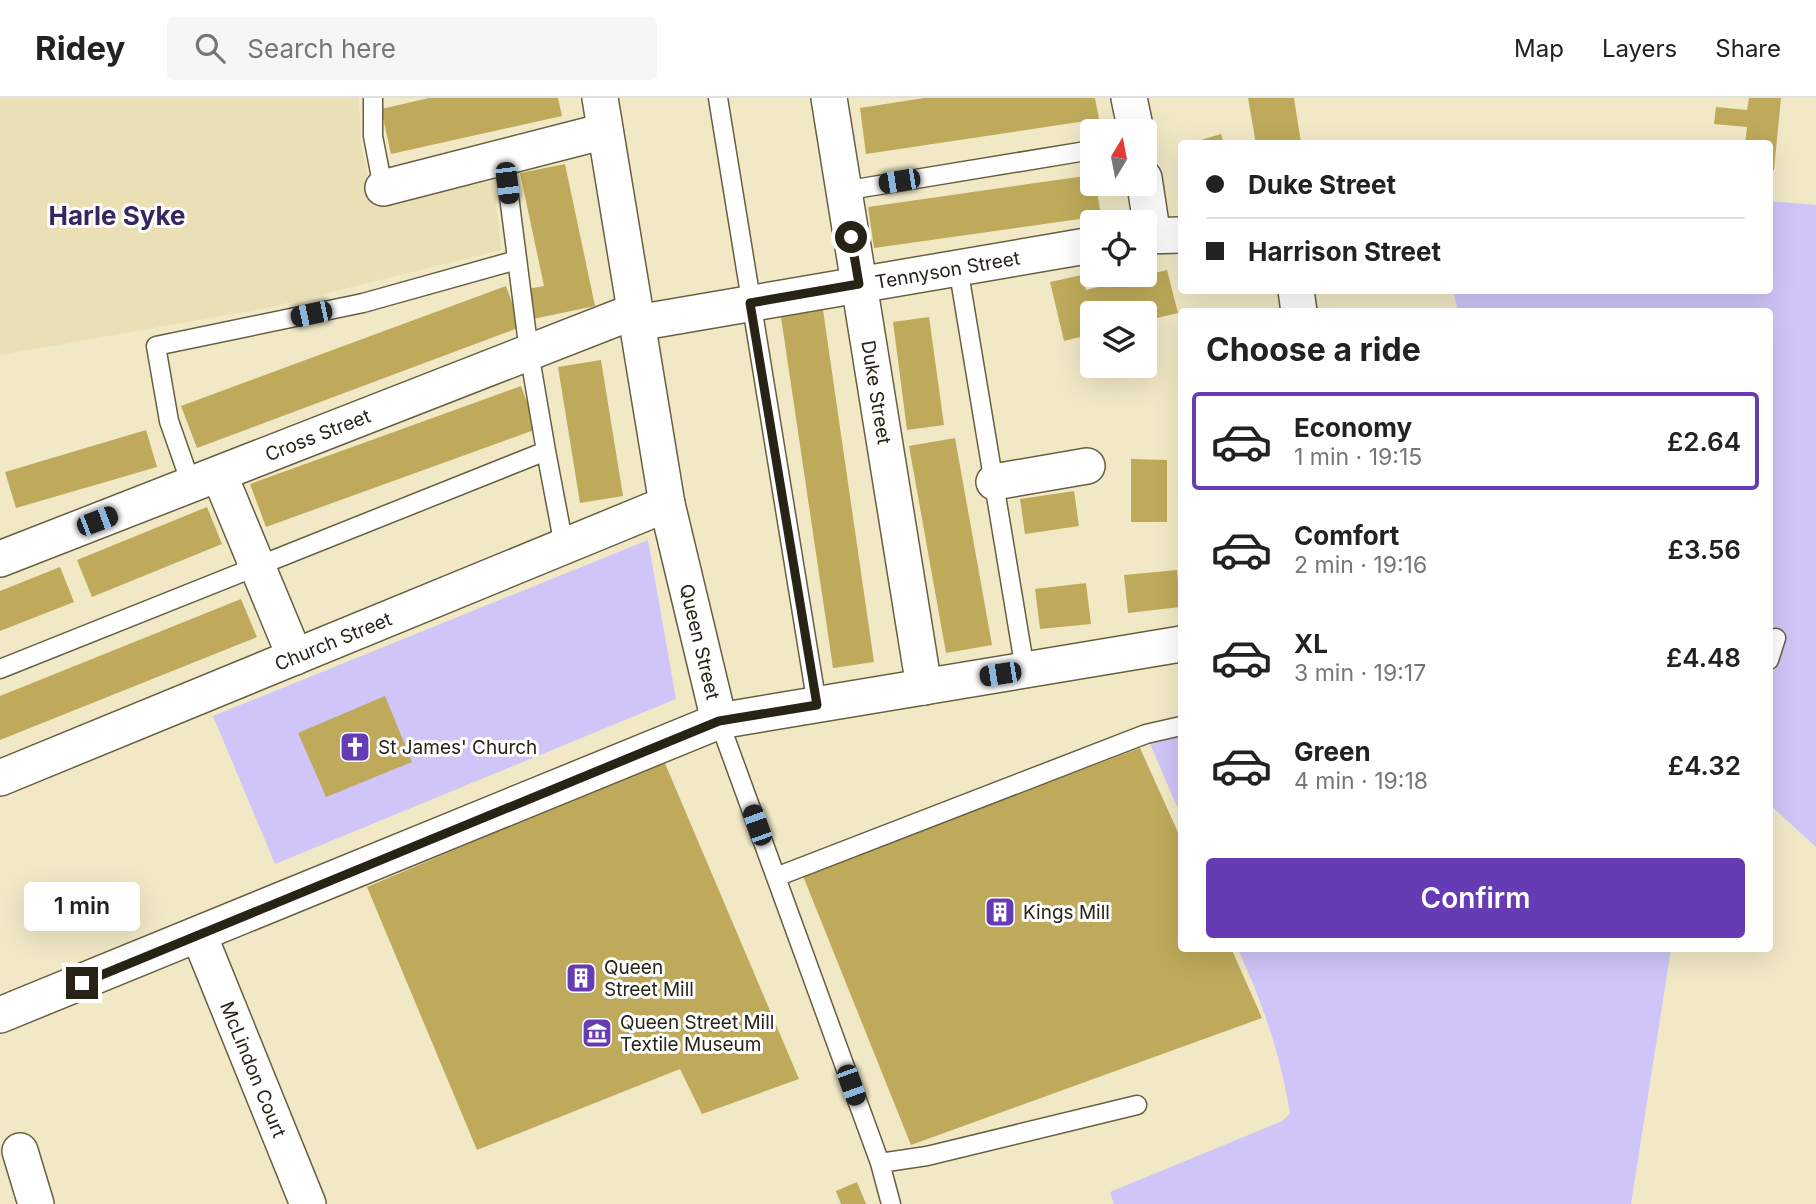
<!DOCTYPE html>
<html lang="en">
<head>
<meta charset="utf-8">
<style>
  body { margin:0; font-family:Inter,sans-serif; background:#f6f6f6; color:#222; height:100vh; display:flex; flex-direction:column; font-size:26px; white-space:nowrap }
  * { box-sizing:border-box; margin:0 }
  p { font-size:23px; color:#767676 }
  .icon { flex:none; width:38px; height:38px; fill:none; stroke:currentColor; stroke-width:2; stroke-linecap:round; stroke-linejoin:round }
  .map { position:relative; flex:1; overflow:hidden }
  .details { position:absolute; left:1178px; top:210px; width:595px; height:644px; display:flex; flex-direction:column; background:#fff; border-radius:7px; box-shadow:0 7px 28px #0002 }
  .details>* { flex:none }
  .hud { position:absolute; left:1178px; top:42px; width:595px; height:154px; border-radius:7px; box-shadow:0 7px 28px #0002; display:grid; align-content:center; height:154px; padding:0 28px; background:#fff }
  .needle { width:46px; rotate:10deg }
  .buttons { position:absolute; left:1080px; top:21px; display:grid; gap:14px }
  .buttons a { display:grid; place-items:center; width:77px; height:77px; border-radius:7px; background:#fff; box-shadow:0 7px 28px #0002; font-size:35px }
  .end { position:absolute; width:32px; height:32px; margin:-16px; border:9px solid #272316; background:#fff; box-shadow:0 0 0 4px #fff }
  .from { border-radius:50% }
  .bubble { position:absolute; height:49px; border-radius:7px; background:#fff; box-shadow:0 7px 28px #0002; font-size:23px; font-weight:600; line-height:49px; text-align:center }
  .car { position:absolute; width:21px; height:42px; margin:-21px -10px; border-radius:9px; box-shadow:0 0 5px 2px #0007; background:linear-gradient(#222 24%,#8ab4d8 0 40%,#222 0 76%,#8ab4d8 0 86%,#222 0) }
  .hud b { display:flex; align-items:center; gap:24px; height:66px; font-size:26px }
  .hud b+b { border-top:2px solid #e0e0e0 }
  .hud i { width:18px; height:18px; background:#222 }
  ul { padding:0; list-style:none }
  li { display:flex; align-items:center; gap:21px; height:98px; margin:0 14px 10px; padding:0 14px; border:4px solid transparent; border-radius:7px }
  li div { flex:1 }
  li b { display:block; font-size:26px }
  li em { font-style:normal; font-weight:600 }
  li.current { border-color:#663cb4 }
  li>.icon { width:63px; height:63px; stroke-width:1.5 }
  h2 { padding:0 28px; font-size:32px; line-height:84px }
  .action { display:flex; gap:14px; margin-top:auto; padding:14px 28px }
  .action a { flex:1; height:80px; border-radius:7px; background:#663cb4; color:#fff; font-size:28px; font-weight:600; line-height:80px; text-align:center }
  header { display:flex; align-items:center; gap:42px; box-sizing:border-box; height:98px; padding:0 35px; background:#fff; border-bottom:2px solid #e0e0e0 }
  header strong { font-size:33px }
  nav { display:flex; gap:38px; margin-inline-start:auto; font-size:24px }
  .search { width:490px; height:63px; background:#f6f6f6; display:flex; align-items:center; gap:18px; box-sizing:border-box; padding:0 24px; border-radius:7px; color:#767676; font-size:26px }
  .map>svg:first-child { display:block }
</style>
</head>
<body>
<header>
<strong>Ridey</strong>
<div class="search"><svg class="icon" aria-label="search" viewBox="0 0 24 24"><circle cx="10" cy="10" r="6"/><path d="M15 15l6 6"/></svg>Search here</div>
<nav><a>Map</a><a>Layers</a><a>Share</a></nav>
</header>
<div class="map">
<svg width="1816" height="1106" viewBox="0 0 1816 1106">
  <rect width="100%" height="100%" fill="#f1e9c6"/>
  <!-- built -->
  <path fill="#eadfb5" d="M0 0H359L361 46 373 107 493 83 501 152 267 210 0 257Z"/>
  <!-- green -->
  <path fill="#d0c5f8" d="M1769 103 1816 107V749L1769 706V214L1458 213 1453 193 1769 192Z
    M648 442 676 601 275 766 213 618Z
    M1181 634V718L1148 641Z
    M1238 851H1671L1631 1106H1114L1110 1094 1282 1023 1290 1016C1281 957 1262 904 1238 851Z"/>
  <!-- building -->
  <path fill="#beaa5a" d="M429 0H558L562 18 391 56 381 11Z
    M924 0H1095L1099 21 866 56 860 10Z
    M1248 0H1294L1301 45 1256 46Z
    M1749 0H1781L1774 72H1769V46H1745L1747 29 1714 26 1716 9 1747 12Z
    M1221 36 1224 46H1191V45Z
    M565 66 595 208 533 221 527 191 544 188 520 75Z
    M1092 77V86H1096L1101 118 874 150 868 109Z
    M1167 172 1178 215 1144 223V215H1092V236L1064 243 1050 184 1082 177 1086 192Z
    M506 188 521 229 197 350 181 308Z
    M823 212 874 564 833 570 781 219Z
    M929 219 944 327 907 332 893 224Z
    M601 262 623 398 580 405 558 269Z
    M521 288 537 331 266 429 250 386Z
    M146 332 157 369 16 410 5 374Z
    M955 340 992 547 946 555 909 348Z
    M1131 361 1167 362V424H1131Z
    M1074 393 1079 428 1025 436 1020 401Z
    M207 409 222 446 92 499 77 462Z
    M60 469 74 504 0 533V493Z
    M1177 472 1180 509 1128 515 1124 477Z
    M1086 485 1091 526 1040 531 1035 491Z
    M241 501 257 539 0 642V598Z
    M385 598 412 664 326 699 298 635Z
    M1140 650 1181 741V850H1231L1262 920 911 1047 803 778Z
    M664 663 799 981 702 1016 680 971 477 1052 367 789Z
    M857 1084 866 1106H841L836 1093Z"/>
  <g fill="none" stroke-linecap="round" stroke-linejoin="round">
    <!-- service casing -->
    <g stroke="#675f41" stroke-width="21">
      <path id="service" d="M373 0V38L383 90
        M718 0 817 607
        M843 93 1092 52
        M958 169 1025 572
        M546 353 564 448
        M191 386 169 323 156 248 363 205 517 162
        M1769 562 1776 540
        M0 571 546 353 529 254 504 59
        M719 623 880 1065 891 1106
        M776 779 1146 636 1181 628
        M880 1065 927 1058 1137 1007"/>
    </g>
    <!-- minor casing -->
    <g stroke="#675f41" stroke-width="38">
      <g id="minor">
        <path id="s1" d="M600 0 667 406 719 623"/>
        <path id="s2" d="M829 0 924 589"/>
        <path d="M1129 0 1136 33"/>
        <path d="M1144 80 1151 126 1144 134"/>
        <path d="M383 90 605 33"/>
        <path d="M1144 138 1181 137"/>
        <path d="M1296 192 1299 214"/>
        <path id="s3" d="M637 225 1092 147"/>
        <path d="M219 376 295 559"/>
        <path d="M994 384 1087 368"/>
        <path id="s4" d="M0 461 635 213"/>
        <path id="s5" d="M0 680 667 406"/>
        <path id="s6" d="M199 837 308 1106"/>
        <path d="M0 917 719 623 1181 546"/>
        <path d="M20 1053 36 1106"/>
      </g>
    </g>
    <!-- service -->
    <use href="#service" stroke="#fff" stroke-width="18"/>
    <!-- minor -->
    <use href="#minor" stroke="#fff" stroke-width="35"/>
  </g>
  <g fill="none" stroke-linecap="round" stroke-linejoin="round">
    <!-- route -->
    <path stroke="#272316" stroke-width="9" d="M82 885 719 623 817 607 750 205 859 186 851 139"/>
  </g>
  <!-- icons -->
  <defs>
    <g id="church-square" transform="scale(1.575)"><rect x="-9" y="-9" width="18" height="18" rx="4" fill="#663cb4" stroke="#fff"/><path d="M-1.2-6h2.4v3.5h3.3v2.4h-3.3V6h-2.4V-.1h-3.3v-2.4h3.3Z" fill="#fff"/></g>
    <g id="building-square" transform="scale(1.575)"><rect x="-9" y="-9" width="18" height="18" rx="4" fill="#663cb4" stroke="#fff"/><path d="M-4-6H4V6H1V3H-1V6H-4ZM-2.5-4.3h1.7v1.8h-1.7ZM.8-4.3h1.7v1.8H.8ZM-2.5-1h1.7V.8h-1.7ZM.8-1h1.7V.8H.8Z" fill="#fff"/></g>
    <g id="museum-square" transform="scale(1.575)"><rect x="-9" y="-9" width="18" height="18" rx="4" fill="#663cb4" stroke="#fff"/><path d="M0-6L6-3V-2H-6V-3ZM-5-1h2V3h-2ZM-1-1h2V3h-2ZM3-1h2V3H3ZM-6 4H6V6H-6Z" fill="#fff"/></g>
  </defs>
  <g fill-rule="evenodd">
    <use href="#church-square" x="355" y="649"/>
    <use href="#building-square" x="1000" y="814"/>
    <use href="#building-square" x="581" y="880"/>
    <use href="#museum-square" x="597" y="935"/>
  </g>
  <g text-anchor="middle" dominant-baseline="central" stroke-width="6" stroke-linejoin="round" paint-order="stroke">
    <!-- street labels -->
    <g font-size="19" fill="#272316" stroke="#fff">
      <text stroke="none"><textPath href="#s3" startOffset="315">Tennyson Street</textPath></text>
      <text stroke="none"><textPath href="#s2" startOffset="298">Duke Street</textPath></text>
      <text stroke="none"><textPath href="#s4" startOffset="341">Cross Street</textPath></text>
      <text stroke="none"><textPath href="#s5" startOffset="360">Church Street</textPath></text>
      <text stroke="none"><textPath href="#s1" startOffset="553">Queen Street</textPath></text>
      <text stroke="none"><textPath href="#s6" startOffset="145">McLindon Court</textPath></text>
    </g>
    <!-- poi labels -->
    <g font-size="19" fill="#272316" stroke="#fff" text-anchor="start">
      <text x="378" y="649">St James' Church</text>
      <text x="1023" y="814">Kings Mill</text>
      <text x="604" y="869">Queen<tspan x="604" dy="22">Street Mill</tspan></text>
      <text x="620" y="924">Queen Street Mill<tspan x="620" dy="22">Textile Museum</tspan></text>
    </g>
    <!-- district labels -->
    <g font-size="26" font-weight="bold" fill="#372560" stroke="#fff">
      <text x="117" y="117">Harle Syke</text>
    </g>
  </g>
</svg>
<div class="buttons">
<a><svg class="needle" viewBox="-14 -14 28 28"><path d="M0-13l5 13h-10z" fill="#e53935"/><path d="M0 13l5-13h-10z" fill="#767676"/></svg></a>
<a><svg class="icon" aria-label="locate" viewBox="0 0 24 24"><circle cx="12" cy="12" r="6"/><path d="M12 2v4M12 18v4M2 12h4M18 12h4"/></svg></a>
<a><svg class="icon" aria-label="layers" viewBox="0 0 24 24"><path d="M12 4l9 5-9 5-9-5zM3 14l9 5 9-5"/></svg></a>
</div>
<i class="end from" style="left:851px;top:139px"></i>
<i class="end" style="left:82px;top:885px"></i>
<div class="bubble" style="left:24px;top:784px;width:116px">1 min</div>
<i class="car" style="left:899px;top:83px;rotate:261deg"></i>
<i class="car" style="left:507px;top:85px;rotate:173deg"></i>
<i class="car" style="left:311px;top:216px;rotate:258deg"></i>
<i class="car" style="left:97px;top:423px;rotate:69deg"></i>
<i class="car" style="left:1000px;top:576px;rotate:261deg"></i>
<i class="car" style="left:757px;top:727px;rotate:340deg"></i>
<i class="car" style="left:851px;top:987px;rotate:160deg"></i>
<div class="hud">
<b><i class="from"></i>Duke Street</b>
<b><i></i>Harrison Street</b>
</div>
<section class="details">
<h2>Choose a ride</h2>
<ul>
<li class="current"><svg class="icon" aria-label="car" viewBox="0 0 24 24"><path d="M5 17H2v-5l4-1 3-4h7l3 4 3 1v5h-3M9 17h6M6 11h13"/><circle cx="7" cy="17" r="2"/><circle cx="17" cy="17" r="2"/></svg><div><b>Economy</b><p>1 min · 19:15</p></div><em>£2.64</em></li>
<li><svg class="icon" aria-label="car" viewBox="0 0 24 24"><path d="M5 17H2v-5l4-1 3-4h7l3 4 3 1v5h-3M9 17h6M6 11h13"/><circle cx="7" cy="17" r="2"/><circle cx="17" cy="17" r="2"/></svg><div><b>Comfort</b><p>2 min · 19:16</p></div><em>£3.56</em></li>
<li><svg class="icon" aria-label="car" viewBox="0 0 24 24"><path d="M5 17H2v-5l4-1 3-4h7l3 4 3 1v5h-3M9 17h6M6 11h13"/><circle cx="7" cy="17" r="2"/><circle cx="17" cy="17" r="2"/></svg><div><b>XL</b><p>3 min · 19:17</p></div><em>£4.48</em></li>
<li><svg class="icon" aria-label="car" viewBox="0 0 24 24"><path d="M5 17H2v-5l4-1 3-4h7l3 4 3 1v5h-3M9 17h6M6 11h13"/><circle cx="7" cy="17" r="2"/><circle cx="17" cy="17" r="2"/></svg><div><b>Green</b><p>4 min · 19:18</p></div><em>£4.32</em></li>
</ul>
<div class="action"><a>Confirm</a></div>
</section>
</div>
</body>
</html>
